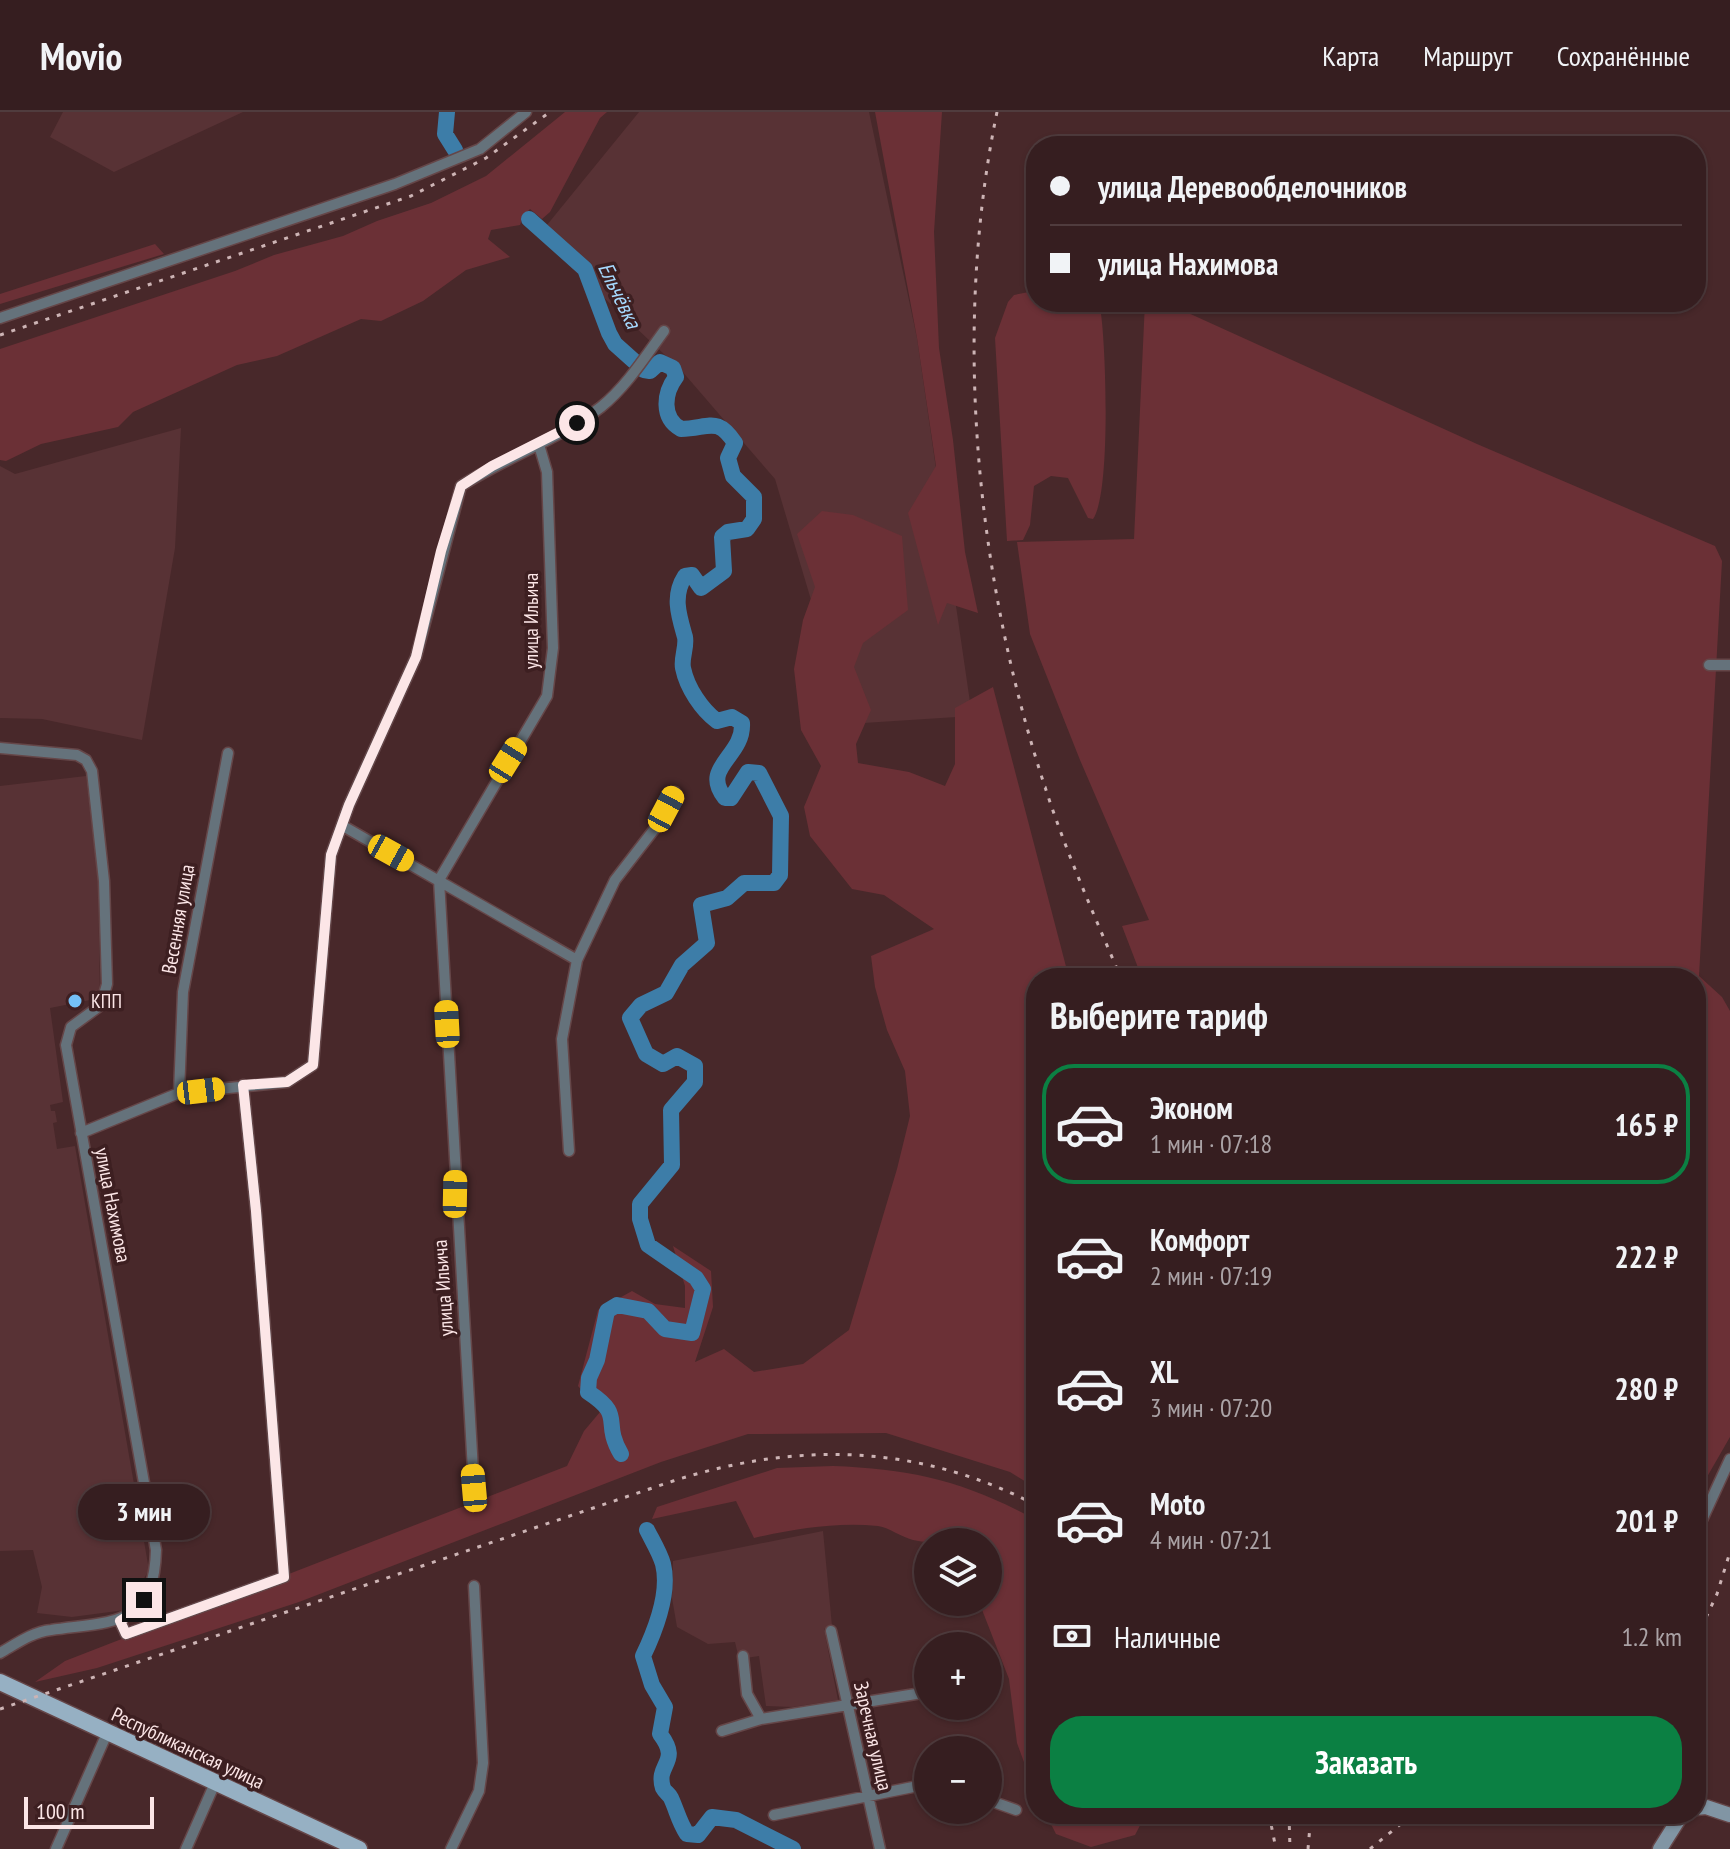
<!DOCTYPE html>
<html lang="ru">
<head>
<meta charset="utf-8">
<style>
  body { margin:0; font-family:"PT Sans Narrow",sans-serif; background:#412b2d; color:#f1f3f6; height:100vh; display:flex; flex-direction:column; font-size:30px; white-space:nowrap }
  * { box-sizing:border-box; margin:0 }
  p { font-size:26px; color:#aaa2a5 }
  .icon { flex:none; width:44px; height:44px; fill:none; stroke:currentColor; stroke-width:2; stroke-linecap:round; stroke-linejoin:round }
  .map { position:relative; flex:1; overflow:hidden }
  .details { position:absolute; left:1026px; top:856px; width:680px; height:856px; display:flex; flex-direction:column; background:#361e20; border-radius:32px; box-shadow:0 2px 6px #0004,0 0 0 2px #503c3e }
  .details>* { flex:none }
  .hud { position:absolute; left:1026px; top:24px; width:680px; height:176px; border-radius:32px; box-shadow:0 2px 6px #0004,0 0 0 2px #503c3e; display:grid; align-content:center; height:176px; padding:0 24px; background:#361e20 }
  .buttons { position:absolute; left:914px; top:1416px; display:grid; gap:16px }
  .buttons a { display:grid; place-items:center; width:88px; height:88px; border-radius:50%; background:#361e20; box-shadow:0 2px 6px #0004,0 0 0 2px #503c3e; font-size:40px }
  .scale { position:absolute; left:24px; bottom:20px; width:130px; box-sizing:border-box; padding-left:8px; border:4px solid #fce6e7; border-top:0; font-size:22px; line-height:28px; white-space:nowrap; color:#fce6e7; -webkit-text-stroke:6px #3d1f21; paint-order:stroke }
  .end { position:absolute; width:36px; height:36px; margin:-18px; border:10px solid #fce6e7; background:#111; box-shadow:0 0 0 4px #111 }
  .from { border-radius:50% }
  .bubble { position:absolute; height:56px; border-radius:28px; background:#361e20; box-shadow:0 2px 6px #0004,0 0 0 2px #503c3e; font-size:26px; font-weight:600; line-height:56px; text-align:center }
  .car { position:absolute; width:24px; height:48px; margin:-24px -12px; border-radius:10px; box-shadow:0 0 6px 2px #0007; background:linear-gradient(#f5c518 24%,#345 0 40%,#f5c518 0 76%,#345 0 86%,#f5c518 0) }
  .hud b { display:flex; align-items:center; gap:28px; height:76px; font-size:30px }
  .hud b+b { border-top:2px solid #503c3e }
  .hud i { width:20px; height:20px; background:#f1f3f6 }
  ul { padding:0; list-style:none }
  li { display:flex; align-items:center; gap:24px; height:120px; margin:0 16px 12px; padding:0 8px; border:4px solid transparent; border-radius:32px }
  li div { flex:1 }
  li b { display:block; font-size:30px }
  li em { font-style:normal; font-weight:600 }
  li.on { border-color:#0b8043 }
  li>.icon { width:72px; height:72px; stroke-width:1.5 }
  h2 { padding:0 24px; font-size:36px; line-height:96px }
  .pay { display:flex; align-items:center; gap:20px; height:88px; padding:0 24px; font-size:30px }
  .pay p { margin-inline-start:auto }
  .button { display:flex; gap:16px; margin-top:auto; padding:16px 24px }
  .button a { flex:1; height:92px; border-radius:32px; background:#0b8043; color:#fff; font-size:32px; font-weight:600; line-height:92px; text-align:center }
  header { display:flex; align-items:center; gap:48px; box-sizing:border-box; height:112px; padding:0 40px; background:#361e20; border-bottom:2px solid #503c3e }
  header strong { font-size:38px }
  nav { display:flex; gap:44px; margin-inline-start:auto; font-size:28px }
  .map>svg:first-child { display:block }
</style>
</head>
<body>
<header>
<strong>Movio</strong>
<nav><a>Карта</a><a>Маршрут</a><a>Сохранённые</a></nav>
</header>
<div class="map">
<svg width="1730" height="1737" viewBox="0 0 1730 1737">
  <rect width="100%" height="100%" fill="#48282a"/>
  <!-- built -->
  <path fill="#583235" d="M63 0H243L114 60 50 25Z
    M639 0H869L917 226 972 604 848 612 775 367 681 258 538 124Z
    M181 316 175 436 142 628 42 607 0 606V354L15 362Z
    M86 664 98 765 100 886 50 896 63 990 50 993 51 999H55L57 1010 53 1011 57 1037 75 1034 149 1458 125 1498 72 1505 37 1501 42 1475 33 1438 0 1439V674Z
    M823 1419 832 1514 824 1517 838 1588 793 1595 766 1594 759 1544 739 1547 735 1530 708 1532 677 1515 672 1486 673 1449Z"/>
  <!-- green -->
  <path fill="#6b3036" d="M565 0H607L600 6 550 100 542 107 530 97 523 104 520 113 491 118 488 127 510 145 466 158 423 189 381 209 361 207 277 244 237 253 133 300 118 315 41 332 6 349 0 348V237L235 159 274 143 343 124 377 109 431 91 486 64Z
    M875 0H942L934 120 939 236 953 328 965 440 978 501 947 491 938 513 908 401 936 354 917 226Z
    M155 132 164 142 0 192V182Z
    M1029 180 1036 182V190H1057L1101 202C1106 237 1111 382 1093 407L1088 406 1068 366 1051 364 1034 374 1030 413 1023 428 1007 429 995 226 1008 190 1014 183Z
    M1145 190H1164L1477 332 1715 434 1722 449 1699 864 1722 885 1730 899V1325L1696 1384V866H1142L1122 814 1149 808 1080 648 1030 522 1017 430 1134 427Z
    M822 399 853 403 902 424 908 498 863 531 854 555 871 598 856 632 858 651 909 660 945 674 955 652V596L993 575 1069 866H1036V1376L1010 1360 886 1321 748 1322 661 1350 299 1490 97 1556 35 1570 65 1549 567 1354 584 1319 600 1300 578 1274 598 1198 632 1179 655 1192 685 1196V1174L673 1134 711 1159 713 1195 695 1250 724 1237 754 1260 803 1252 849 1218 897 1057 910 1004 905 959 887 918 875 875 871 844 934 817 884 783 852 777 810 724 804 695 821 654 801 618 794 557 803 508 815 475 797 422Z
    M833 1354C912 1357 965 1369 1036 1408V1683L1017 1631 1009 1567 979 1490H988V1430C963 1430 937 1433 913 1428 901 1425 890 1416 878 1414 835 1410 795 1417 754 1426L736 1389 652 1407 657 1395 777 1356Z
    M1046 1702H1146L1135 1723 1091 1735 1056 1722Z"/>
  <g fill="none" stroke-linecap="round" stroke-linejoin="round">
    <!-- river -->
    <path stroke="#3d7da8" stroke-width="16" d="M447 0 445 22 455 38
      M529 107 585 157 609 221 615 232 634 249
      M621 1342C601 1308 626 1305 588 1280L589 1266 597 1248 607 1199 617 1193 648 1199 665 1217 692 1221 703 1177 696 1166 648 1133 640 1107V1092L672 1053 671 998 695 970V954L677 944 663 952 646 942 630 906 641 893 666 881 682 853 707 831 701 793 727 786 744 771H774L780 763 781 704 759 661 748 660 731 686H725C700 655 744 645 742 611L732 605 717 609C702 598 687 576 683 556 681 546 687 535 685 525 679 504 672 484 685 464L692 463 701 476 724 459 722 425 728 420 747 417 754 407V385L733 364 728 346 735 331C717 304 710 316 681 317 661 306 664 281 676 265L673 256 660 250 650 259 644 258
      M647 1418C652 1428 660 1441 663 1452 670 1480 655 1519 643 1544L652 1573 665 1595 660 1622C682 1651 655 1651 663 1676 665 1680 669 1682 671 1686 677 1699 679 1710 687 1722L698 1723 712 1705 736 1708 793 1737"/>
    <!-- street casing -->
    <g stroke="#654648" stroke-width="13">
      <path id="street" d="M0 206 395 72 480 37 526 0
        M1709 553H1730
        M0 636 77 643 86 648 92 659 104 769 107 872 101 893 71 915 66 933 156 1438C154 1516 112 1509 51 1518 32 1520 16 1532 0 1541
        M343 714 577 848
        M179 981 183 880 228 641
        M81 1021 179 981 287 970 313 953 331 743 349 693 416 545 461 374C506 345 558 328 601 295 626 275 645 245 664 219
        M569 1039 562 927 577 848 615 768 656 715 675 680
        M474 1376 439 768 547 584 553 536 547 360 539 333
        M1696 1421 1730 1347
        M120 1509 126 1522 284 1465 256 1099 243 973
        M831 1519 880 1737
        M743 1544 747 1582 761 1607
        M988 1569 992 1568
        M722 1619 761 1607 928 1580
        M988 1688 1016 1698
        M774 1703 928 1672
        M56 1737 108 1619
        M186 1737 215 1671
        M451 1737 479 1679 483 1651 474 1474"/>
    </g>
    <!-- secondary casing -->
    <g stroke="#654648" stroke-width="17">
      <path id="secondary" d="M1696 1696 1706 1695 1730 1703
        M1660 1737 1682 1702"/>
    </g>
    <!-- primary casing -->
    <g stroke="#654648" stroke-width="19">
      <path id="primary" d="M0 1570 359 1737"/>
    </g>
    <!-- street -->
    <use href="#street" stroke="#65727b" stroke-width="10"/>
    <!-- secondary -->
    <use href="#secondary" stroke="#8195a4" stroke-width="14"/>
    <!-- primary -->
    <use href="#primary" stroke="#96b0c3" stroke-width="16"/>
    <!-- rail -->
    <path stroke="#cdb4b5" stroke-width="3" stroke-dasharray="4 8" stroke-linecap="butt" d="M997 0C952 218 976 465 1045 675 1066 740 1094 803 1121 866
      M0 223 411 84 486 46 550 0
      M1696 1527 1717 1482 1730 1440
      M0 1597 673 1369C798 1329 918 1332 1036 1393
      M1269 1702 1276 1737
      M1289 1702 1290 1737
      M1308 1737 1311 1702
      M1370 1737 1413 1702"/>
  </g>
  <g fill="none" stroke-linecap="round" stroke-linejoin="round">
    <!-- route -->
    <path stroke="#fce6e7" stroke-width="10" d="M144 1488 137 1498 120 1509 126 1522 284 1465 256 1099 243 973 287 970 313 953 331 743 349 693 416 545 441 439 461 374 492 354 577 311"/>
  </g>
  <!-- markers -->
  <circle fill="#74c0f6" stroke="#3d1f21" stroke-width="3" cx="75" cy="889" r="8"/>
  <g text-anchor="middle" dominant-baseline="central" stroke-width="7" stroke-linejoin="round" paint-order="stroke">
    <!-- street labels -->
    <g font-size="20" fill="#fce6e7" stroke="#3d1f21">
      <text transform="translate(531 509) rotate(-90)">улица Ильича</text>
      <text transform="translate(178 807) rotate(-80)">Весенняя улица</text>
      <text transform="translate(113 1093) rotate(79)">улица Нахимова</text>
      <text transform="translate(443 1176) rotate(-94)">улица Ильича</text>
      <text transform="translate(873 1624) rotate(77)">Заречная улица</text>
      <text transform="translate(188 1636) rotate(25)">Республиканская улица</text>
    </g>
    <!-- poi labels -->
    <g font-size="20" fill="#fce6e7" stroke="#3d1f21" text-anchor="start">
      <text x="91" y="889">КПП</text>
    </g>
    <!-- water labels -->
    <g font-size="22" font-style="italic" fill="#a6d9fe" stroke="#3d1f21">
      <text transform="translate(620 183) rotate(64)">Ельчёвка</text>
    </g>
  </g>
</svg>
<div class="buttons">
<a><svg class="icon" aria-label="layers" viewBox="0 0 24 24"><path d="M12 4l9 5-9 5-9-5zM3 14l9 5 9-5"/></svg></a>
<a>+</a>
<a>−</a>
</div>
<div class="scale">100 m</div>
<i class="end from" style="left:577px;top:311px"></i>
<i class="end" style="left:144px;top:1488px"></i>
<div class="bubble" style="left:78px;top:1372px;width:132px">3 мин</div>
<i class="car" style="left:508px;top:648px;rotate:32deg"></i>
<i class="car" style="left:666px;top:697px;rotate:28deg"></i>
<i class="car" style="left:391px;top:741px;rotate:119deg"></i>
<i class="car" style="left:447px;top:912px;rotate:357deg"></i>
<i class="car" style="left:201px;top:979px;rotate:83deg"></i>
<i class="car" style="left:455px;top:1082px;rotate:1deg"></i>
<i class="car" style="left:474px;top:1376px;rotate:355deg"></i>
<div class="hud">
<b><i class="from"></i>улица Деревообделочников</b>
<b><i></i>улица Нахимова</b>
</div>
<section class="details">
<h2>Выберите тариф</h2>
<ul>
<li class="on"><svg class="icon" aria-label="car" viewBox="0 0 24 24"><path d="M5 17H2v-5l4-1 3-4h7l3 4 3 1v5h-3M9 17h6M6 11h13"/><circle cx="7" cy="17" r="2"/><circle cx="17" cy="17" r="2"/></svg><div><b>Эконом</b><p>1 мин · 07:18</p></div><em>165 ₽</em></li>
<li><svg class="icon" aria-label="car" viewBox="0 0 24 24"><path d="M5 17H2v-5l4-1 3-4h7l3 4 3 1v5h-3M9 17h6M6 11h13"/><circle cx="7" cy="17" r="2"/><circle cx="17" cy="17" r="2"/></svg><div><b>Комфорт</b><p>2 мин · 07:19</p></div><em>222 ₽</em></li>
<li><svg class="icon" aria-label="car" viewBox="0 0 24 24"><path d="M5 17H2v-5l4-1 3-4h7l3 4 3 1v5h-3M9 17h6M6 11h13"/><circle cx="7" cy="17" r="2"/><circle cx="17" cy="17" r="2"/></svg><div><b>XL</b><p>3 мин · 07:20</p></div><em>280 ₽</em></li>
<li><svg class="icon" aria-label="car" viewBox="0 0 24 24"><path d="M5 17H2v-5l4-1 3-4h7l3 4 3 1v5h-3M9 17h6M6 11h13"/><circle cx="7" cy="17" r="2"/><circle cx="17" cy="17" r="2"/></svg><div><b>Moto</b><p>4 мин · 07:21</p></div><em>201 ₽</em></li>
</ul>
<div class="pay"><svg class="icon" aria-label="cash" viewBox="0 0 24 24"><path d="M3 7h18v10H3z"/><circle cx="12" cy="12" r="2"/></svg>Наличные<p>1.2 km</p></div>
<div class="button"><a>Заказать</a></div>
</section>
</div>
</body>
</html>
